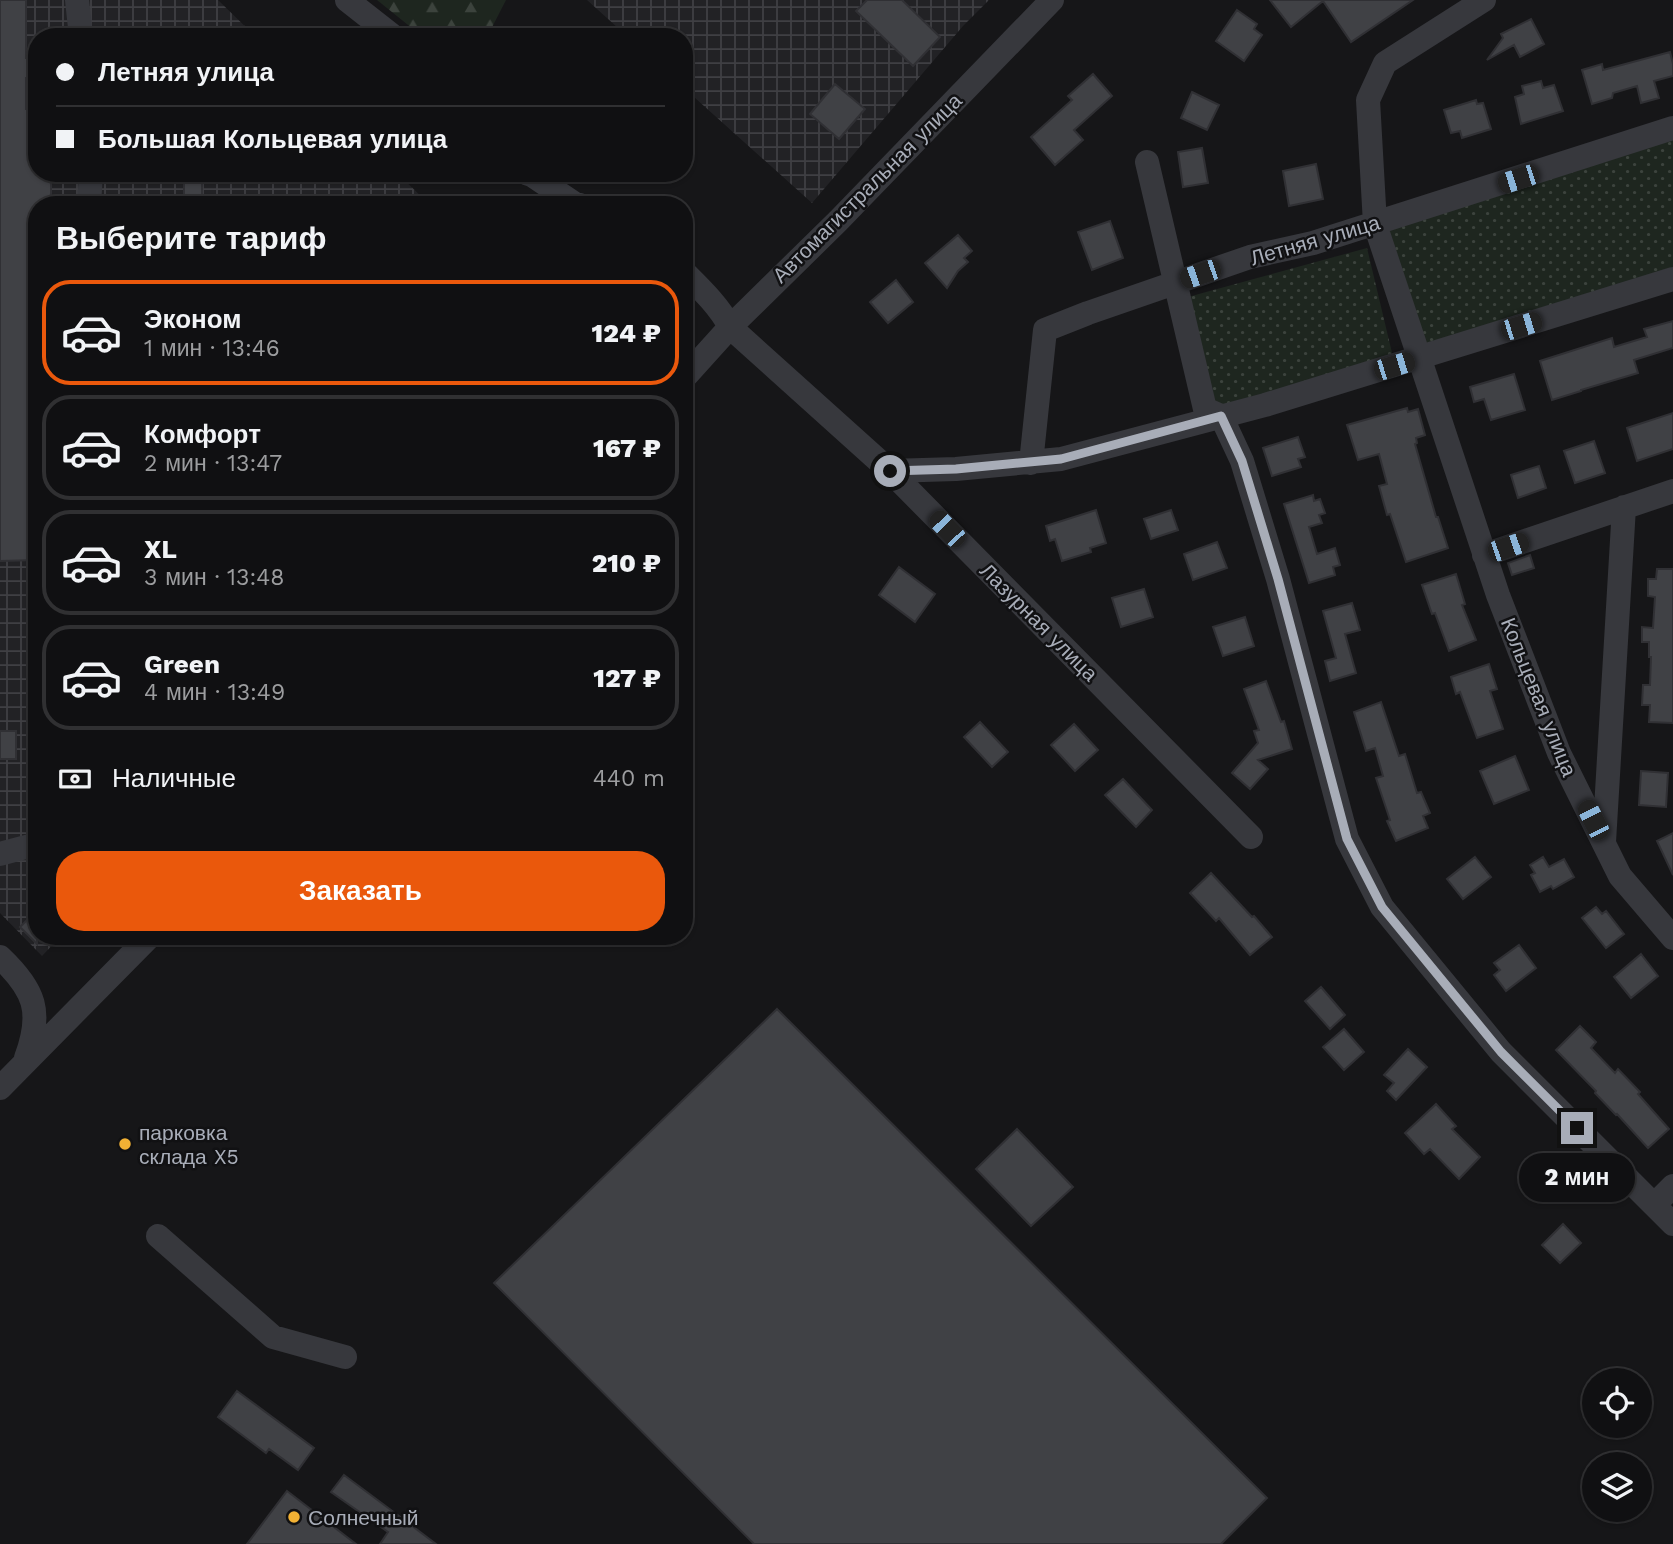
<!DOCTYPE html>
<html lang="ru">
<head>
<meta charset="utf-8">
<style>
  body { margin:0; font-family:"Work Sans",sans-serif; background:#1e1e20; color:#f1f3f6; height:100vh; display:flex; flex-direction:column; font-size:26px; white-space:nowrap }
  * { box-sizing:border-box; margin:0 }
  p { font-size:23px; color:#9c9d9f }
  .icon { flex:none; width:38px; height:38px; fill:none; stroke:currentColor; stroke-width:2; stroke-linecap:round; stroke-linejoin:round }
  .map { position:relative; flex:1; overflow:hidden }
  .sheet { position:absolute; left:28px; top:196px; width:665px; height:749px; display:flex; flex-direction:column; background:#101012; border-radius:28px; box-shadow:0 2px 5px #0004,0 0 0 2px #303032 }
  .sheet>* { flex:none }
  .top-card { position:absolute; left:28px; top:28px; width:665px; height:154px; border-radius:28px; box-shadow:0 2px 5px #0004,0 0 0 2px #303032; display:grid; align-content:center; height:154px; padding:0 28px; background:#101012 }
  .fabs { position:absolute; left:1582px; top:1368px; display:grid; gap:14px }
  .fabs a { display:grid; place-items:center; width:70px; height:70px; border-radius:50%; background:#101012; box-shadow:0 2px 5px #0004,0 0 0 2px #303032; font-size:35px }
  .end { position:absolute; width:32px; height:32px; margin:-16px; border:9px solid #a8adb8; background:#111; box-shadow:0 0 0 4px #111 }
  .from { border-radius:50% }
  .bubble { position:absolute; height:49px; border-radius:24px; background:#101012; box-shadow:0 2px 5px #0004,0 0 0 2px #303032; font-size:23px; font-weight:800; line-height:49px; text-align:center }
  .car { position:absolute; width:21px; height:42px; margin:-21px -10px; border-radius:9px; box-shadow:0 0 5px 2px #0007; background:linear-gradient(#222 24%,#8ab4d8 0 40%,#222 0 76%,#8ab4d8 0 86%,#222 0) }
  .top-card b { display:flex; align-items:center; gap:24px; height:66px; font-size:26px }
  .top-card b+b { border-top:2px solid #303032 }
  .top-card i { width:18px; height:18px; background:#f1f3f6 }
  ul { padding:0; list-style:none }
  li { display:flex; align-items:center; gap:21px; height:105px; margin:0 14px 10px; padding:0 14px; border:4px solid #303032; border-radius:28px }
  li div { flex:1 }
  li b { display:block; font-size:26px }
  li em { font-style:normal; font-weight:800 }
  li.current { border-color:#ea580c }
  li>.icon { width:63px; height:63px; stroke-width:1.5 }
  h2 { padding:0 28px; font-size:32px; line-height:84px }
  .pay { display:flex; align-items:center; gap:18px; height:77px; padding:0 28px; font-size:26px }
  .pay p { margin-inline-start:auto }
  .button { display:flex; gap:14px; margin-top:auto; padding:14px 28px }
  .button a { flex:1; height:80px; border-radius:28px; background:#ea580c; color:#fff; font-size:28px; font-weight:800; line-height:80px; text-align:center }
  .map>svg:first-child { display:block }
</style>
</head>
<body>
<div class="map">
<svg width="1673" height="1544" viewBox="0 0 1673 1544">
  <defs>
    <pattern id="industrial-grid" width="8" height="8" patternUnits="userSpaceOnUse" patternTransform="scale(1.75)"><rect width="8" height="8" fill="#222225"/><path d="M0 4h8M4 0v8" fill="none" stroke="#3f3f43"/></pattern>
    <pattern id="grass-dots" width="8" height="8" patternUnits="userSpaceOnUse" patternTransform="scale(1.75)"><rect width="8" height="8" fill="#1e261f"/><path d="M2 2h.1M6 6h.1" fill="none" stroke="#3c433d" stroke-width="1.8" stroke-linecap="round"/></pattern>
    <pattern id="forest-firs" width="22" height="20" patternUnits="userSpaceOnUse" patternTransform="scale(1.75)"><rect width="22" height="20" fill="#1e261f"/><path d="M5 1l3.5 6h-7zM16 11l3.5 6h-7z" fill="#3c433d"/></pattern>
  </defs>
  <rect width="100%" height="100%" fill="#161618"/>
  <!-- industrial -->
  <path fill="url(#industrial-grid)" d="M0 0H218L256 37H37V173H397L430 205H37V936H61L42 956 0 913Z
    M587 0H989L963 26 812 203 684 88V37H628Z"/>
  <!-- grass -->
  <path fill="url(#grass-dots)" d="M1673 138V267L1425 347 1387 231Z
    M1367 248 1393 357 1200 416 1177 300Z"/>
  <!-- forest -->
  <path fill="url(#forest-firs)" d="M377 0H506L487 37H423Z"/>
  <!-- building -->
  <path fill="#404145" stroke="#303034" stroke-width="2" d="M0 0H26V58H37V78H26V109L37 108V173H51V205H37V560L0 561Z
    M867 0H902L940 37 913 66 856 11Z
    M1270 0H1413L1351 42 1323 1 1291 27Z
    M1237 10 1257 24 1254 29 1262 35 1244 61 1216 41Z
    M1531 19 1544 44 1520 57 1514 45 1487 60 1503 38 1501 34Z
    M1670 52 1673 64V76L1654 81 1659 98 1641 103 1637 86 1613 93 1612 98 1592 104 1582 70 1602 64 1603 70Z
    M1093 74 1112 96 1074 130 1083 140 1055 165 1031 137 1072 100 1068 96Z
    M1541 81 1543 88 1554 85 1563 111 1521 124 1515 97 1524 94 1522 86Z
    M835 84 865 109 839 139 810 114Z
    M1192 92 1219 105 1207 130 1181 118Z
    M1476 100 1477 104 1483 103 1491 129 1462 138 1460 131 1451 133 1444 110Z
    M1202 148 1208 183 1183 187 1178 152Z
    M1316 164 1323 199 1289 206 1283 171Z
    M184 173H202V205H184Z
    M1110 221 1123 258 1092 270 1078 232Z
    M958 235 972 251 964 258 968 262 958 271 947 288 925 263Z
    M896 280 913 302 888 323 870 302Z
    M1673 321V348L1634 360 1638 373 1581 390V391L1552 400 1540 361 1612 338 1614 347 1647 337 1644 329Z
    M1514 374 1525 410 1491 420 1484 399 1474 402 1470 387Z
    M1407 408 1408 412 1418 409 1425 435 1416 438 1417 443 1415 444 1436 517H1438L1448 548 1406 562 1390 514 1387 515 1379 486 1387 484 1379 454 1358 460 1347 425Z
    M1673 413V449L1637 461 1627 428Z
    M1298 437 1305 457 1298 459 1301 467 1272 476 1263 448Z
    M1594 441 1605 473 1575 483 1564 451Z
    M1539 466 1546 488 1518 498 1511 475Z
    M1313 495 1314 501 1320 499 1325 513 1319 515 1322 523 1309 527 1317 554 1335 548 1340 565 1333 567 1335 575 1309 583 1284 504Z
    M1096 510 1106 543 1090 548 1091 552 1062 561 1055 539 1050 541 1046 526Z
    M1171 510 1178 530 1151 539 1144 519Z
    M1217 542 1227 568 1193 580 1184 554Z
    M1530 555 1534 568 1512 575 1508 563Z
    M899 567 935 594 915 622 879 595Z
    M1657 569H1673V723L1649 722 1650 705H1642L1643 685H1650L1651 657H1649V642H1642V627L1653 628 1655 597 1648 596V579H1656Z
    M1456 574 1465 604 1462 605 1476 640 1449 651 1435 613 1432 614 1422 585Z
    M1144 589 1153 617 1121 627 1112 598Z
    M1352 603 1360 630 1345 634 1356 673 1330 681 1325 661 1336 658 1323 611Z
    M1245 617 1254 646 1223 656 1213 627Z
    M1489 664 1497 689 1490 691 1503 729 1477 738 1460 692 1456 694 1451 677Z
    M1266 681 1281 722 1284 721 1292 749 1258 760 1268 769 1250 789 1232 773 1258 743 1254 731 1259 730 1244 689Z
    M1381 702 1399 756 1405 754 1417 793 1421 792 1430 813 1423 816 1428 828 1396 841 1387 821 1390 820 1376 778 1383 776 1375 748 1366 751 1354 712Z
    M980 722 1008 752 992 767 964 737Z
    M1074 724 1098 750 1075 771 1051 745Z
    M0 731H16V759H0Z
    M1515 756 1529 790 1494 804 1480 771Z
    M1641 771 1668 773 1666 807 1639 805Z
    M1123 779 1152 810 1136 827 1105 795Z
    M1673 833V875L1657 841Z
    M1475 857 1491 877 1463 899 1447 879Z
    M1543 857 1549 867 1564 859 1574 877 1553 889 1551 886 1540 892 1531 875 1535 873 1530 865Z
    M1211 873 1252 917 1254 916 1272 937 1250 955 1219 918 1216 921 1190 893Z
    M1596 907 1602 914 1606 911 1624 934 1606 948 1582 918Z
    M37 910V944L20 927Z
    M1519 945 1536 968 1506 991 1494 975 1500 970 1494 963Z
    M1641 954 1658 976 1631 998 1614 977Z
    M1321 987 1345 1015 1330 1029 1305 1001Z
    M777 1009 1267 1498 1221 1544H754L494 1283Z
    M1580 1026 1596 1042 1591 1048 1615 1073 1618 1069 1640 1092 1638 1094 1669 1129 1648 1148 1617 1114 1616 1115 1595 1093 1596 1091 1556 1050Z
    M1344 1029 1364 1052 1344 1070 1323 1047Z
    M1408 1049 1427 1067 1396 1100 1387 1091 1394 1083 1384 1075Z
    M1436 1104 1456 1126 1452 1129 1480 1157 1459 1179 1430 1149 1424 1154 1405 1133Z
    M1017 1129 1073 1187 1031 1226 976 1169Z
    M1563 1224 1581 1243 1560 1263 1542 1245Z
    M237 1391 314 1448 298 1470 269 1449 266 1453 218 1417Z
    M344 1475 399 1516 436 1544H380L388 1532 331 1492Z
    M287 1491 356 1544H247Z"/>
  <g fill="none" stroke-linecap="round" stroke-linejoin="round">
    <!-- minor -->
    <path stroke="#37383d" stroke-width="24" d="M77 0 81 37
      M347 0 394 37
      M1484 0 1385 63 1368 100 1375 224 1498 595 1559 753 1620 876 1673 938
      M1147 162 1205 409 1221 416 1242 461 1278 579 1347 839 1382 907 1501 1052 1654 1205 1673 1186
      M526 173 532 175 575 204 580 205
      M89 205 91 173
      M684 272C701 289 719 306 730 327L890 471 1251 837
      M684 378 730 327 838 221 1052 0
      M1031 463 1045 330 1088 313 1250 257 1313 243 1673 128
      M890 471 956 469 1061 459 1265 405 1673 279
      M1484 555 1673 491
      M1604 842 1624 507
      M0 854 37 844
      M0 957C35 990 43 1012 26 1058
      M0 1088 150 936
      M1654 1205 1673 1224
      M158 1236 273 1337 345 1357"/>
  </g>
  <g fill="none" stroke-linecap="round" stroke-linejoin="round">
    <!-- route -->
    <path stroke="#a8adb8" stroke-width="9" d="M890 471 956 469 1061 459 1221 416 1242 461 1278 579 1347 839 1382 907 1501 1052 1577 1128"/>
  </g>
  <!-- markers -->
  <g fill="#f2b134" stroke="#111113" stroke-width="2.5">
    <circle cx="125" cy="1144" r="7"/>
    <circle cx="294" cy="1517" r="7"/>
  </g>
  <g text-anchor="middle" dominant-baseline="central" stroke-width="5" stroke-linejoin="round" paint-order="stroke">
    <!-- street labels -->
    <g font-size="21" fill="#a8adb8" stroke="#111113">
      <text transform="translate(867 188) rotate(-45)">Автомагистральная улица</text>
      <text transform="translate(1315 240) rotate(-16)">Летняя улица</text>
      <text transform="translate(1039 622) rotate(45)">Лазурная улица</text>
      <text transform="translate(1539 697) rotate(68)">Кольцевая улица</text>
    </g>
    <!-- poi labels -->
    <g font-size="21" fill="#a8adb8" stroke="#111113" text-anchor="start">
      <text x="139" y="1132">парковка<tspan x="139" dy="24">склада X5</tspan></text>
      <text x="308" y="1517">Солнечный</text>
    </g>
  </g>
</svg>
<div class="fabs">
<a><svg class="icon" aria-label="locate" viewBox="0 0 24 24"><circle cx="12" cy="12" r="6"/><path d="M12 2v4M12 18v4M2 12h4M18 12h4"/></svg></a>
<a><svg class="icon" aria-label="layers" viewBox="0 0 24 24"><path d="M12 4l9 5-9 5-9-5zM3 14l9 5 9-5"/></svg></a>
</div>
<i class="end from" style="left:890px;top:471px"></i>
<i class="end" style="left:1577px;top:1128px"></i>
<div class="bubble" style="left:1519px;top:1153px;width:116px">2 мин</div>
<i class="car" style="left:1518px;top:179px;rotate:252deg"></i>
<i class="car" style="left:1200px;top:274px;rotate:251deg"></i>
<i class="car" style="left:1521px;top:326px;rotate:73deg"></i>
<i class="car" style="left:1394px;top:366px;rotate:73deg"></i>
<i class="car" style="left:947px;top:529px;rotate:316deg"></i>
<i class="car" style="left:1508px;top:547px;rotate:71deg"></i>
<i class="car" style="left:1593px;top:820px;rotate:333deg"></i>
<div class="top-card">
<b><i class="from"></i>Летняя улица</b>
<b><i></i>Большая Кольцевая улица</b>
</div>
<section class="sheet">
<h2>Выберите тариф</h2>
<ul>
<li class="current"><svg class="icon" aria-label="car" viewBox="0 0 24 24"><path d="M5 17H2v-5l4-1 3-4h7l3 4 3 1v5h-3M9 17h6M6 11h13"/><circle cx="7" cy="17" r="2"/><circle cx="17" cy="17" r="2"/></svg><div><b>Эконом</b><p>1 мин · 13:46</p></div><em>124 ₽</em></li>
<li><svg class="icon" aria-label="car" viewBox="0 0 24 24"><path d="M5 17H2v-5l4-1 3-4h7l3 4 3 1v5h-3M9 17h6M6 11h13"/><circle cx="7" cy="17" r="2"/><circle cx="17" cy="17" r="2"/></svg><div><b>Комфорт</b><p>2 мин · 13:47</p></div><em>167 ₽</em></li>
<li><svg class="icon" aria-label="car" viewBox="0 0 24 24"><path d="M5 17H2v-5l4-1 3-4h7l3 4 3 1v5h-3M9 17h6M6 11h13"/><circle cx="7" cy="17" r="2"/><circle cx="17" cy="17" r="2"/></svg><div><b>XL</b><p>3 мин · 13:48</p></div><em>210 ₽</em></li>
<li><svg class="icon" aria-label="car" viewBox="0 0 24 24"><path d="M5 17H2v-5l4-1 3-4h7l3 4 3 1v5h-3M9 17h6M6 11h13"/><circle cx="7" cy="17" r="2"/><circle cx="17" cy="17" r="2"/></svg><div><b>Green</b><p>4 мин · 13:49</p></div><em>127 ₽</em></li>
</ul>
<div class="pay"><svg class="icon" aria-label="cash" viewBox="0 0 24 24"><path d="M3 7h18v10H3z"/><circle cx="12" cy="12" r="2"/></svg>Наличные<p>440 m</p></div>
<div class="button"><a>Заказать</a></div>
</section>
</div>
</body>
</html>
